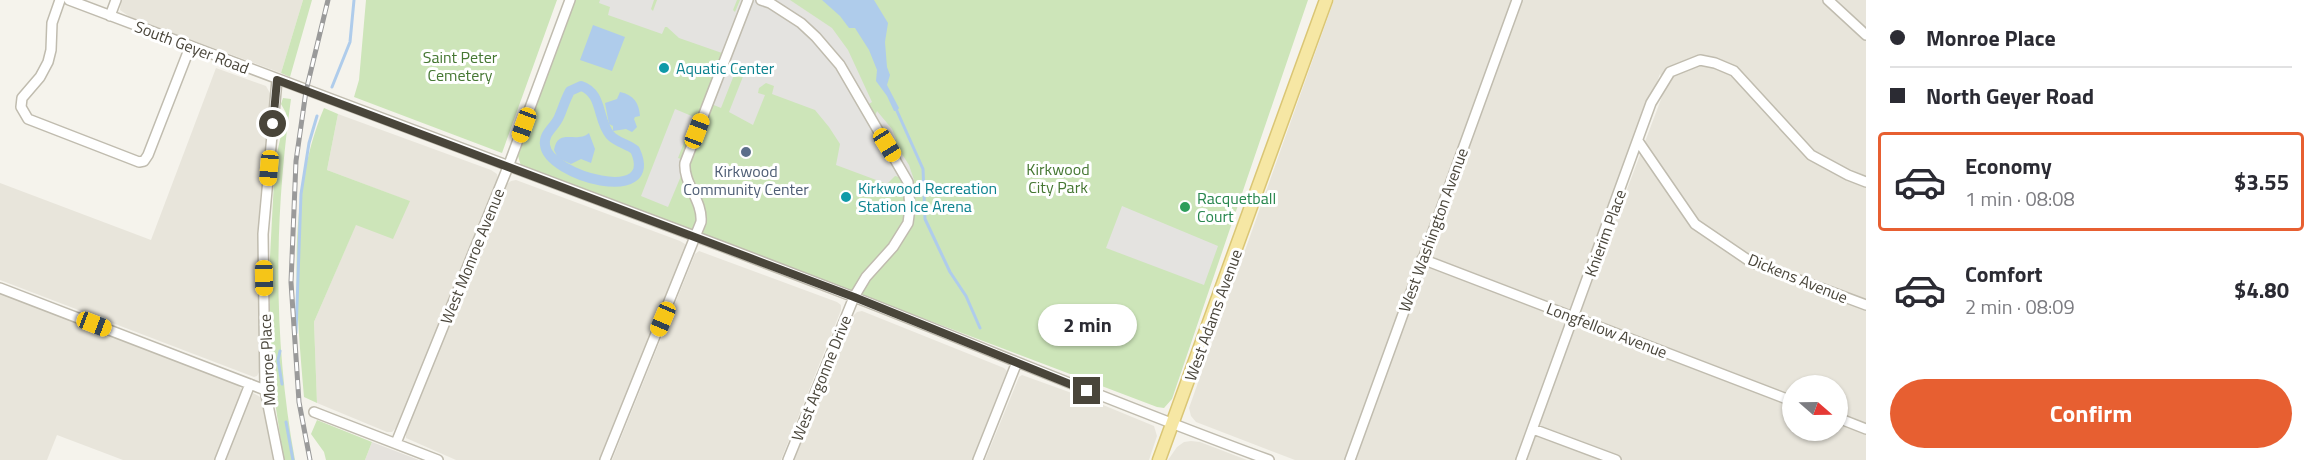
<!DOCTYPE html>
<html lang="en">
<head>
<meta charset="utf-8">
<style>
  body { margin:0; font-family:"Titillium Web",sans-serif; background:#f2f2f3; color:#2b2b33; height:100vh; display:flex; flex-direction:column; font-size:22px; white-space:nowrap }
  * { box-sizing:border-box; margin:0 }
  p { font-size:20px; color:#7c7c81 }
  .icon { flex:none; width:33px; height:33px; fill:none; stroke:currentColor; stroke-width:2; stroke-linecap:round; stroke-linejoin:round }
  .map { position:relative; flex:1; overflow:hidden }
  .drawer { display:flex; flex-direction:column; background:#fff; width:450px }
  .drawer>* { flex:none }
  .hud { display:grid; align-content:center; height:132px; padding:0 24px; background:#fff }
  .needle { width:39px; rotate:110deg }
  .fabs { position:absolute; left:1782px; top:375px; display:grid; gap:12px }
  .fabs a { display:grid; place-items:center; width:66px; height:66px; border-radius:50%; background:#fff; box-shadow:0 2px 4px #0004; font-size:30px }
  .end { position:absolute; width:27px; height:27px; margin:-14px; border:8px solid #49453a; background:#fff; box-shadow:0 0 0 3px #fff }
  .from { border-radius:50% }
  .bubble { position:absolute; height:42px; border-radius:21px; background:#fff; box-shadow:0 2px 4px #0004; font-size:20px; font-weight:700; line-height:42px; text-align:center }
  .car { position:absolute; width:18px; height:36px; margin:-18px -9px; border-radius:8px; box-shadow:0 0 4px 2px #0007; background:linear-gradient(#f5c518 24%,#345 0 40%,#f5c518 0 76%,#345 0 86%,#f5c518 0) }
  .hud b { display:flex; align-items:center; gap:21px; height:57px; font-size:22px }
  .hud b+b { border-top:2px solid #e1e1e2 }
  .hud i { width:15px; height:15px; background:#2b2b33 }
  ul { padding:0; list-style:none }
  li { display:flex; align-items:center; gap:18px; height:99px; margin:0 12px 9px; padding:0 12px; border:3px solid transparent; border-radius:6px }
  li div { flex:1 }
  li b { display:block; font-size:22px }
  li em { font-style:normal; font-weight:700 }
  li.current { border-color:#e75f31 }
  li>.icon { width:54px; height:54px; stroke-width:1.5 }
  .action { display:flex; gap:12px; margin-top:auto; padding:12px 24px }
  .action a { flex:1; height:69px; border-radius:36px; background:#e75f31; color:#fff; font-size:24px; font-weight:700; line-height:69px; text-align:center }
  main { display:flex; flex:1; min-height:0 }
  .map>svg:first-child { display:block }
</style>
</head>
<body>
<main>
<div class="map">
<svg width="1866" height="460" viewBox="0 0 1866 460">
  <rect width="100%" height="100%" fill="#f5f3ec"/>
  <!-- residential -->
  <path fill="#e8e5db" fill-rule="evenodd" d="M121 0H303L281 73 130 17 120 10Z
    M1334 0H1866V460H1525L1666 86 1660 74 1602 225 1516 460H1295L1196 422 1191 416 1189 408ZM1792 386H1838V430H1792Z
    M216 68 266 86 271 95 260 200 258 278 261 368 257 376 254 377 0 280V183L151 240Z
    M338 114 491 170 497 174 498 179 396 428 392 432H387L317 403 314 322 356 224 409 201 327 170Z
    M516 180 680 241 685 244 686 249 599 460H456L406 438V432L507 184 511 181Z
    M699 251 837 302 841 305V310L781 460H612L695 254Z
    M0 293 238 384 242 391 214 460H123L57 435 47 460H0Z
    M862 311 1004 368 1007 371 972 460H794L852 317 857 312Z
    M1022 375 1091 400 1154 426 1157 436 1149 460H985L1019 377Z
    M253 393 262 398 275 460H225L251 395Z
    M1191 441 1200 442 1247 460H1168L1177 447 1184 442Z"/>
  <!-- industrial -->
  <path fill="#e5e2dd" d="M372 442 419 460H365Z"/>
  <!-- green -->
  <path fill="#cde5b9" d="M303 0H312L290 77 281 73Z
    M366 0H557L502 153 354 97 359 80Z
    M575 0H1308L1172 399 1164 408 1157 407 521 166 518 156Z
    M283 98 291 99C274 220 273 340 295 460H284L283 455 272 382 270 349V257L275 162 286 113 281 104Z
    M324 108 338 114 327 170 410 201 393 239 356 225 314 322 317 403 304 397C296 302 286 199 324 108Z
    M317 420 372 442 365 460H326L324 452 311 434Z"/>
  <!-- parking -->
  <path fill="#e4e3e0" d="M600 0H654L651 9 653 11 657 0H737L733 10 735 12 740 0H790L832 28 848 50 872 102 866 106 874 118 877 111 892 129 896 139 893 144 898 148 909 165 914 180 903 183 899 177 895 176 887 184 836 165 840 144 829 127 815 110 772 94 774 86 766 83 759 88 758 93 765 95 753 125 729 112 744 74 748 76 752 74 738 66 733 65 727 71 734 75 721 108 704 101 722 53 679 38 667 27H665L662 34 608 15 610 7 599 3Z
    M675 109 694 117 678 158 681 159V176L668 207 641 196Z
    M1122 206 1218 246 1204 285 1106 248Z"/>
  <!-- water -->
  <path fill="#afcceb" d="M822 0H874L888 23 885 42 887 67 890 75 887 85 899 108 897 111H894L887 96 876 81 877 70 869 50 855 28H849L840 16Z
    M593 25 625 37 612 71 580 60Z
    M620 92C634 95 639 103 640 116L635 117 634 119 637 127 632 132 626 129 613 131V126L609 124 605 103 617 99Z
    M589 133 595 149 591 163 581 159 571 164 558 158 554 150C558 127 576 144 589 133Z"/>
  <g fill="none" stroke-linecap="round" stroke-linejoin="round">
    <!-- stream -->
    <path stroke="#afcceb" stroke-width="3" d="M332 87 350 42 354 0
      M897 111 923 169 925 219 950 272 966 296 980 328
      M296 333 301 194 309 143 317 116
      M280 351 278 360 282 384
      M286 422 293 460"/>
    <!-- canal -->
    <path stroke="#afcceb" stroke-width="10" d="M581 86C603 93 597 120 610 135 616 142 627 144 635 150 661 207 548 176 545 145 543 133 555 127 559 117 563 108 565 100 570 91Z"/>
    <!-- minor casing -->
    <g stroke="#c0bcaf" stroke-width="12">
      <path id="minor" d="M60 0 52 23 51 50 48 62 40 77 22 98 21 107 28 119 139 162 144 161 148 155 190 47
        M69 0C330 100 593 196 854 297 992 351 1129 409 1269 460
        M761 0 770 3 801 23 816 37 840 65 908 182 910 208 908 223 893 247 866 277 854 297 788 460
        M1828 0 1866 35
        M110 16 116 0
        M277 80 263 234 265 390 279 460
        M1638 141 1695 224 1751 262 1866 305
        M1422 259 1792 401
        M0 288 265 390
        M314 412 438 460
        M1838 418 1866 429
        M1533 429 1616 460
        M396 443 508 167 570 0
        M220 460 250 384
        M605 460 701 222C703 201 683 183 685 163L748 0
        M978 460 1017 362
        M1350 460 1517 0
        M1521 460 1651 103 1670 72 1700 60 1715 63 1734 71 1811 155 1848 175 1866 182"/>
    </g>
    <!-- major casing -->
    <g stroke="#dac675" stroke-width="15">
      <path id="major" d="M1159 460 1326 0"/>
    </g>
    <!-- minor -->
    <use href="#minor" stroke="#fff" stroke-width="9"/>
    <!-- major -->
    <use href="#major" stroke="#f6e7a4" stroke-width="12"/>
    <!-- rail casing -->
    <g stroke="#9a9a9a" stroke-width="5">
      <path id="rail" d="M310 460 299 402 291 282 296 161 306 91 328 0"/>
    </g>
    <!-- rail -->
    <use href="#rail" stroke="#fff" stroke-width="3" stroke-dasharray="9" stroke-linecap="butt"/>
  </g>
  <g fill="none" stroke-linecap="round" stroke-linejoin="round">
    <!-- route -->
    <path stroke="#49453a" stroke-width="8" d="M273 124 277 80 854 297 1087 391"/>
  </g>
  <!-- markers -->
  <g fill="#0f9aa8" stroke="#fff" stroke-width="2">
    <circle cx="664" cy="68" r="6"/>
    <circle cx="846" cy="197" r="6"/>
  </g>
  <circle fill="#5c6f8a" stroke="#fff" stroke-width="2" cx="746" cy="152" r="6"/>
  <circle fill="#2e9e5b" stroke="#fff" stroke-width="2" cx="1185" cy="207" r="6"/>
  <g text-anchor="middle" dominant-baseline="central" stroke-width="6" stroke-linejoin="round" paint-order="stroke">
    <!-- street labels -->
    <g font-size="16" fill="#49453a" stroke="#fff">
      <text transform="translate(192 47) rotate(21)">South Geyer Road</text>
      <text transform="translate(1433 230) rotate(-70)">West Washington Avenue</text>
      <text transform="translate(1605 233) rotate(-70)">Knierim Place</text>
      <text transform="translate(472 256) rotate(-68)">West Monroe Avenue</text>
      <text transform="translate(1798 278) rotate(22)">Dickens Avenue</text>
      <text transform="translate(1213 315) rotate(-70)">West Adams Avenue</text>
      <text transform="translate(1607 330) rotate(21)">Longfellow Avenue</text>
      <text transform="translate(267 360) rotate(-93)">Monroe Place</text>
      <text transform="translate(821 378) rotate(-68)">West Argonne Drive</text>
    </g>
    <!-- park labels -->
    <g font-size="16" fill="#457732" stroke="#fff">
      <text x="460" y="57">Saint Peter<tspan x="460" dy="18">Cemetery</tspan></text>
      <text x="1058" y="169">Kirkwood<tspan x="1058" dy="18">City Park</tspan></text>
    </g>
    <!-- culture labels -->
    <g font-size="16" fill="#0d838f" stroke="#fff" text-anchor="start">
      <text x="676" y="68">Aquatic Center</text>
      <text x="858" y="188">Kirkwood Recreation<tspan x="858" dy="18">Station Ice Arena</tspan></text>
    </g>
    <!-- service labels -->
    <g font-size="16" fill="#4e5e75" stroke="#fff">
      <text x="746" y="171">Kirkwood<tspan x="746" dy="18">Community Center</tspan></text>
    </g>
    <!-- leisure labels -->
    <g font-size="16" fill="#27864d" stroke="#fff" text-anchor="start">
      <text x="1197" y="198">Racquetball<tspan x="1197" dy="18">Court</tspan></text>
    </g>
  </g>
</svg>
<div class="fabs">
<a><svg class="needle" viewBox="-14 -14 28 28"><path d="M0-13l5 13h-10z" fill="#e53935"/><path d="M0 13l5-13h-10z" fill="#7c7c81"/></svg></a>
</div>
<i class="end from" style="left:273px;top:124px"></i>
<i class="end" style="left:1087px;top:391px"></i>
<div class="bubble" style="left:1038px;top:304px;width:99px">2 min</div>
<i class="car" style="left:524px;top:125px;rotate:200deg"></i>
<i class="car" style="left:697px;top:131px;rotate:21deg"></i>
<i class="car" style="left:887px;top:145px;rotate:148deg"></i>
<i class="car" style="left:269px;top:168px;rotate:185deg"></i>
<i class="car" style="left:264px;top:278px;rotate:179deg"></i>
<i class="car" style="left:663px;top:319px;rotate:203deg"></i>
<i class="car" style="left:94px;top:324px;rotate:111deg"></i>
</div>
<section class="drawer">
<div class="hud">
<b><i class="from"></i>Monroe Place</b>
<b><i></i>North Geyer Road</b>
</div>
<ul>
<li class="current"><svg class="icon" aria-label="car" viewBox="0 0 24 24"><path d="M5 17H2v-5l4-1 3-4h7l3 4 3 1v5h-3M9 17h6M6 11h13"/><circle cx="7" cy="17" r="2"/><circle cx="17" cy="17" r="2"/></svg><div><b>Economy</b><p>1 min · 08:08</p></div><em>$3.55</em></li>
<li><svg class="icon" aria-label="car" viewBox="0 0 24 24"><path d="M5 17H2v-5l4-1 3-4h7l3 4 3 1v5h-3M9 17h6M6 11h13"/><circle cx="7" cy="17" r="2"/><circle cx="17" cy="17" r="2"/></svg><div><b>Comfort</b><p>2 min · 08:09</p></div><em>$4.80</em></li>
</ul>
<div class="action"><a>Confirm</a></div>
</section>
</main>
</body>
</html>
